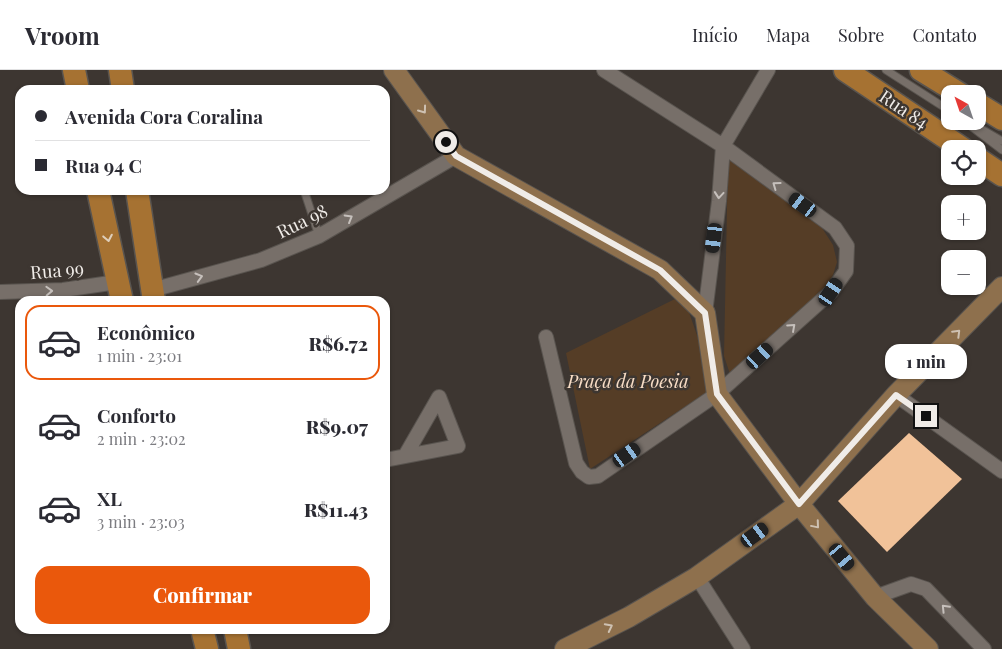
<!DOCTYPE html>
<html lang="pt">
<head>
<meta charset="utf-8">
<style>
  body { margin:0; font-family:"Playfair Display",serif; background:#f2f2f3; color:#2b2b33; height:100vh; display:flex; flex-direction:column; font-size:19px; white-space:nowrap }
  * { box-sizing:border-box; margin:0 }
  p { font-size:16px; color:#7c7c81 }
  .icon { flex:none; width:28px; height:28px; fill:none; stroke:currentColor; stroke-width:2; stroke-linecap:round; stroke-linejoin:round }
  .map { position:relative; flex:1; overflow:hidden }
  .panel { position:absolute; left:15px; top:226px; width:375px; height:338px; display:flex; flex-direction:column; background:#fff; border-radius:15px; box-shadow:0 1px 4px #0004 }
  .panel>* { flex:none }
  .banner { position:absolute; left:15px; top:15px; width:375px; height:110px; border-radius:15px; box-shadow:0 1px 4px #0004; display:grid; align-content:center; height:110px; padding:0 20px; background:#fff }
  .needle { width:32px; rotate:320deg }
  .fabs { position:absolute; left:941px; top:15px; display:grid; gap:10px }
  .fabs a { display:grid; place-items:center; width:45px; height:45px; border-radius:10px; background:#fff; box-shadow:0 1px 4px #0004; font-size:25px }
  .end { position:absolute; width:22px; height:22px; margin:-11px; border:6px solid #f0ece8; background:#111; box-shadow:0 0 0 2px #111 }
  .from { border-radius:50% }
  .bubble { position:absolute; height:35px; border-radius:15px; background:#fff; box-shadow:0 1px 4px #0004; font-size:16px; font-weight:800; line-height:35px; text-align:center }
  .car { position:absolute; width:15px; height:30px; margin:-15px -8px; border-radius:6px; box-shadow:0 0 4px 1px #0007; background:linear-gradient(#222 24%,#8ab4d8 0 40%,#222 0 76%,#8ab4d8 0 86%,#222 0) }
  .banner b { display:flex; align-items:center; gap:18px; height:48px; font-size:19px }
  .banner b+b { border-top:1px solid #e1e1e2 }
  .banner i { width:12px; height:12px; background:#2b2b33 }
  ul { padding:9px 0 0; list-style:none }
  li { display:flex; align-items:center; gap:15px; height:75px; margin:0 10px 8px; padding:0 10px; border:2px solid transparent; border-radius:15px }
  li div { flex:1 }
  li b { display:block; font-size:19px }
  li em { font-style:normal; font-weight:800 }
  li.current { border-color:#ea580c }
  li>.icon { width:45px; height:45px; stroke-width:1.5 }
  .primary-button { display:flex; gap:10px; margin-top:auto; padding:10px 20px }
  .primary-button a { flex:1; height:58px; border-radius:15px; background:#ea580c; color:#fff; font-size:20px; font-weight:800; line-height:58px; text-align:center }
  header { display:flex; align-items:center; gap:30px; box-sizing:border-box; height:70px; padding:0 25px; background:#fff; border-bottom:1px solid #e1e1e2 }
  header strong { font-size:24px }
  nav { display:flex; gap:28px; margin-inline-start:auto; font-size:18px }
  .map>svg:first-child { display:block }
</style>
</head>
<body>
<header>
<strong>Vroom</strong>
<nav><a>Início</a><a>Mapa</a><a>Sobre</a><a>Contato</a></nav>
</header>
<div class="map">
<svg width="1002" height="579" viewBox="0 0 1002 579">
  <rect width="100%" height="100%" fill="#3d3631"/>
  <!-- green -->
  <path fill="#553d26" d="M728 89 822 158 833 175 837 192 832 208 821 225 730 304 724 286Z
    M683 225 715 317 590 399 566 283Z"/>
  <!-- building -->
  <path fill="#f1c299" d="M909 363 962 409 887 482 838 431Z"/>
  <g fill="none" stroke-linecap="round" stroke-linejoin="round">
    <!-- lane casing -->
    <g stroke="#59544f" stroke-width="9">
      <path id="lane" d="M886 0 950 41
        M964 51 1002 80
        M983 60 1002 71
        M304 120 319 166"/>
    </g>
    <!-- street casing -->
    <g stroke="#59544f" stroke-width="16">
      <path id="street" d="M152 220 261 190 319 166 456 86
        M0 222 63 220 117 212
        M705 243 719 131 723 76 768 0
        M546 267 576 393 582 402 589 407 598 406 717 324 831 222 846 201 847 176 835 158 723 76 604 0
        M896 325 1002 401
        M385 390 458 376 439 327 405 386
        M697 507 743 579
        M875 527 911 514 926 519 984 579"/>
    </g>
    <!-- secondary casing -->
    <g stroke="#59544f" stroke-width="22">
      <path id="secondary" d="M394 0 456 86 660 200 705 243 717 324 799 434 875 527 928 579
        M565 579 629 547 697 507 799 434 896 325 1002 217"/>
    </g>
    <!-- primary casing -->
    <g stroke="#59544f" stroke-width="25">
      <path id="primary" d="M74 0 78 20
        M120 0 123 20
        M845 0 963 79
        M921 0 960 24
        M978 34 1002 49
        M978 89 1002 105
        M98 120 122 231
        M137 120 154 231
        M202 559 207 579
        M235 559 239 579"/>
    </g>
    <!-- lane -->
    <use href="#lane" stroke="#776f69" stroke-width="7"/>
    <!-- street -->
    <use href="#street" stroke="#776f69" stroke-width="14"/>
    <!-- secondary -->
    <use href="#secondary" stroke="#8e704d" stroke-width="20"/>
    <!-- primary -->
    <use href="#primary" stroke="#a67232" stroke-width="22"/>
  </g>
  <!-- one-way arrows -->
  <defs><path id="oneway-chevron" d="M-2-3.5L2.5 0L-2 3.5" fill="none" stroke-width="1.6" stroke-linecap="round" stroke-linejoin="round" transform="scale(1.25)"/></defs>
  <g stroke="#cec1b2">
    <use href="#oneway-chevron" transform="translate(423 40) rotate(54)"/>
    <use href="#oneway-chevron" transform="translate(957 263) rotate(-45)"/>
    <use href="#oneway-chevron" transform="translate(816 455) rotate(50)"/>
    <use href="#oneway-chevron" transform="translate(609 557) rotate(-27)"/>
  </g>
  <g stroke="#c6c0bc">
    <use href="#oneway-chevron" transform="translate(776 115) rotate(-144)"/>
    <use href="#oneway-chevron" transform="translate(719 125) rotate(95)"/>
    <use href="#oneway-chevron" transform="translate(349 148) rotate(-30)"/>
    <use href="#oneway-chevron" transform="translate(199 207) rotate(-16)"/>
    <use href="#oneway-chevron" transform="translate(49 221) rotate(-2)"/>
    <use href="#oneway-chevron" transform="translate(792 257) rotate(-42)"/>
    <use href="#oneway-chevron" transform="translate(945 538) rotate(-134)"/>
  </g>
  <use stroke="#deceba" href="#oneway-chevron" transform="translate(108 168) rotate(79)"/>
  <g fill="none" stroke-linecap="round" stroke-linejoin="round">
    <!-- route -->
    <path stroke="#f0ece8" stroke-width="6" d="M446 72 456 86 660 200 705 243 717 324 799 434 896 325 926 346"/>
  </g>
  <g text-anchor="middle" dominant-baseline="central" stroke-width="5" stroke-linejoin="round" paint-order="stroke">
    <!-- street labels -->
    <g font-size="18" fill="#f0ece8" stroke="#3d3631">
      <text transform="translate(904 39) rotate(34)">Rua 84</text>
      <text transform="translate(302 151) rotate(-26)">Rua 98</text>
      <text transform="translate(57 200) rotate(-5)">Rua 99</text>
    </g>
    <!-- park labels -->
    <g font-size="18" font-style="italic" fill="#f8ddc6" stroke="#3d3631">
      <text x="628" y="311">Praça da Poesia</text>
    </g>
  </g>
</svg>
<div class="fabs">
<a><svg class="needle" viewBox="-14 -14 28 28"><path d="M0-13l5 13h-10z" fill="#e53935"/><path d="M0 13l5-13h-10z" fill="#7c7c81"/></svg></a>
<a><svg class="icon" aria-label="locate" viewBox="0 0 24 24"><circle cx="12" cy="12" r="6"/><path d="M12 2v4M12 18v4M2 12h4M18 12h4"/></svg></a>
<a>+</a>
<a>−</a>
</div>
<i class="end from" style="left:446px;top:72px"></i>
<i class="end" style="left:926px;top:346px"></i>
<div class="bubble" style="left:885px;top:274px;width:82px">1 min</div>
<i class="car" style="left:803px;top:135px;rotate:306deg"></i>
<i class="car" style="left:714px;top:168px;rotate:187deg"></i>
<i class="car" style="left:831px;top:222px;rotate:34deg"></i>
<i class="car" style="left:760px;top:286px;rotate:48deg"></i>
<i class="car" style="left:627px;top:385px;rotate:55deg"></i>
<i class="car" style="left:755px;top:465px;rotate:54deg"></i>
<i class="car" style="left:842px;top:487px;rotate:140deg"></i>
<div class="banner">
<b><i class="from"></i>Avenida Cora Coralina</b>
<b><i></i>Rua 94 C</b>
</div>
<section class="panel">
<ul>
<li class="current"><svg class="icon" aria-label="car" viewBox="0 0 24 24"><path d="M5 17H2v-5l4-1 3-4h7l3 4 3 1v5h-3M9 17h6M6 11h13"/><circle cx="7" cy="17" r="2"/><circle cx="17" cy="17" r="2"/></svg><div><b>Econômico</b><p>1 min · 23:01</p></div><em>R$6.72</em></li>
<li><svg class="icon" aria-label="car" viewBox="0 0 24 24"><path d="M5 17H2v-5l4-1 3-4h7l3 4 3 1v5h-3M9 17h6M6 11h13"/><circle cx="7" cy="17" r="2"/><circle cx="17" cy="17" r="2"/></svg><div><b>Conforto</b><p>2 min · 23:02</p></div><em>R$9.07</em></li>
<li><svg class="icon" aria-label="car" viewBox="0 0 24 24"><path d="M5 17H2v-5l4-1 3-4h7l3 4 3 1v5h-3M9 17h6M6 11h13"/><circle cx="7" cy="17" r="2"/><circle cx="17" cy="17" r="2"/></svg><div><b>XL</b><p>3 min · 23:03</p></div><em>R$11.43</em></li>
</ul>
<div class="primary-button"><a>Confirmar</a></div>
</section>
</div>
</body>
</html>
